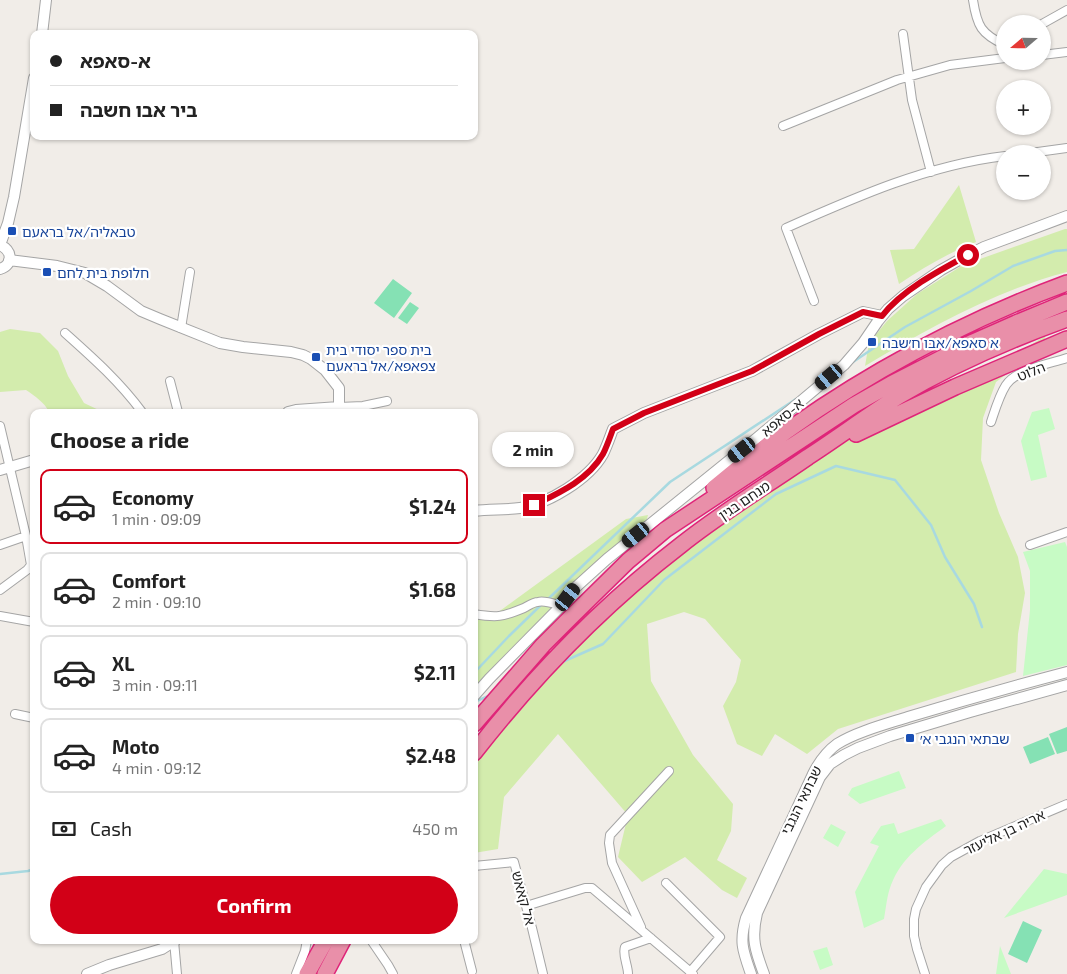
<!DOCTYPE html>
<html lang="en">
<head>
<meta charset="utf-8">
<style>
  body { margin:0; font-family:"Exo 2","Noto Sans Hebrew",sans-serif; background:#f2f2f2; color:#222; height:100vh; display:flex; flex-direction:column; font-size:19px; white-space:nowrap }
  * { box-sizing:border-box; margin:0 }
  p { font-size:16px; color:#767676 }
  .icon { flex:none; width:28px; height:28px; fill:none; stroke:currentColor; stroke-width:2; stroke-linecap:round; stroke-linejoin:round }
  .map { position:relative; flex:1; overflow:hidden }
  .details { position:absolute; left:30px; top:409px; width:448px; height:535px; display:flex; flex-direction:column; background:#fff; border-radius:10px; box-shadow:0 1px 4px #0004 }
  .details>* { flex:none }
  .banner { position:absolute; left:30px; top:30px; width:448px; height:110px; border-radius:10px; box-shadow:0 1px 4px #0004; display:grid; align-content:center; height:110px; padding:0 20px; background:#fff }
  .needle { width:32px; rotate:250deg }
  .buttons { position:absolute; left:996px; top:15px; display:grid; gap:10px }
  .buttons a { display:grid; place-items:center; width:55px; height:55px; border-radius:50%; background:#fff; box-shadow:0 1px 4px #0004; font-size:25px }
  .end { position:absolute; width:22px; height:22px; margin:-11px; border:6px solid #d20017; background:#fff; box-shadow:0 0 0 2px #fff }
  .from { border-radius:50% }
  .bubble { position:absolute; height:35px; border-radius:18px; background:#fff; box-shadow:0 1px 4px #0004; font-size:16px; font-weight:700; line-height:35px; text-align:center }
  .car { position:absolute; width:15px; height:30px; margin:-15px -8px; border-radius:6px; box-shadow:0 0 4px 1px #0007; background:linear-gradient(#222 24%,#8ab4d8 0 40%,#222 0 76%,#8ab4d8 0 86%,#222 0) }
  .banner b { display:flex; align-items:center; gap:18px; height:48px; font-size:19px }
  .banner b+b { border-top:1px solid #e0e0e0 }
  .banner i { width:12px; height:12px; background:#222 }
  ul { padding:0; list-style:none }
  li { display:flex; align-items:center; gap:15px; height:75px; margin:0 10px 8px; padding:0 10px; border:2px solid #e0e0e0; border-radius:10px }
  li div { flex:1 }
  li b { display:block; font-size:19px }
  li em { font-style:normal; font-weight:700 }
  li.on { border-color:#d20017 }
  li>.icon { width:45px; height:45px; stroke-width:1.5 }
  h2 { padding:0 20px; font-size:22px; line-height:60px }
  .pay { display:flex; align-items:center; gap:12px; height:55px; padding:0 20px; font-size:19px }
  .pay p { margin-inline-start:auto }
  .cta { display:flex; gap:10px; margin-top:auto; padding:10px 20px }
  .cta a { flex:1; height:58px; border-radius:30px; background:#d20017; color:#fff; font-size:20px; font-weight:700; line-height:58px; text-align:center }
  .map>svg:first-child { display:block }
</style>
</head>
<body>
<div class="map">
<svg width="1067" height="974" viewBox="0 0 1067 974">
  <rect width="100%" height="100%" fill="#f1ede8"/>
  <!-- grass -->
  <path fill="#d3ecad" d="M959 185 976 242C948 253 923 268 899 284L890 250 914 249Z
    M1065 229H1067V272C995 291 929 328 865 366L869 343 887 321 917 294 963 265Z
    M10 329 40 333 58 351 68 376 84 403 103 412H49C45 403 35 396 26 390L0 392V332Z
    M1045 336 1046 354 1023 362 996 382 983 418 981 460 999 513 1018 557 1025 593 1018 634 1016 672 838 729 807 754 775 734 762 756 737 744 723 706 736 682 741 660 705 619 684 612 647 624 651 681 693 755 733 804 731 831 717 860 747 878 737 898 722 890 685 857 642 882 618 857 628 815 558 734 504 797 498 849 474 853V766L484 752 571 652 641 582 898 396 964 380 1026 348Z
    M648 515 646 522 580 579 489 671 474 689V618L497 613 626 519Z"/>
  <!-- park -->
  <path fill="#c7fbc5" d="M1049 408 1055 429 1038 435 1047 477 1031 481 1021 441 1032 412Z
    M1065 542 1067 547V665L1023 676 1030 610V571L1023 552Z
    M899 771 906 788 860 804 848 795 852 788Z
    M941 819 946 826C923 843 902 857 891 885 887 895 886 908 884 919L864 928 855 892 879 846 870 843 881 826 894 823 898 834Z
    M831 824 846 832 838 847 823 838Z
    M1044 869 1067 874V895L1004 918Z
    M1000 946 1011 974H996Z
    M827 947 833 965 820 970 813 951Z"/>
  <!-- pitch -->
  <path fill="#85e1b4" d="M393 279 412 293 394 318 374 303Z
    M410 302 419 308 407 324 398 318Z
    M1067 727V751L1057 754 1049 734Z
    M1048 737 1055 754 1030 764 1023 747Z
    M1023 921 1042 930 1027 963 1008 954Z"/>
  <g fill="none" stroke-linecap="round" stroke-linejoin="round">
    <!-- stream -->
    <path stroke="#a8d9e0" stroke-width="2.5" d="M853 362 905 327 971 291 1013 266 1055 251 1067 250
      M546 601 670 482 796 399
      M560 663 603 644 664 580 776 494 836 466 895 480 931 525 945 557 974 604 982 627
      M474 673 509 636 542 604
      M519 682 530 677
      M474 702 491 695
      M0 874 28 871 34 869"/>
    <!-- minor casing -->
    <g stroke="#a5a5a5" stroke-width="10">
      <path id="minor" d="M973 0C977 26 981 34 1005 45
        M1042 24 1067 10
        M903 34 912 100 931 172
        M1042 55 1067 52
        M783 126 897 80 950 65 1005 58
        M1023 154 1067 148
        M814 301 786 228C856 197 928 165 1005 156
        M181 328 190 272
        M65 333C93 358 120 382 142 412
        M170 381 178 412
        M339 407 363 406 387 401
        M991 422C995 410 999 396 1006 385 1017 369 1049 364 1067 358
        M0 426 26 536 31 565 27 570 0 590
        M0 545 26 536
        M1030 545 1067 532
        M474 614C497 618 502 617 524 608 528 606 533 602 538 602 545 600 554 604 561 606
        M0 616 34 622
        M15 714 34 718
        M474 866 514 862 532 928 543 974
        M666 883 720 937 690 972
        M526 906 585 888H592L693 974
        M641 927 612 863 609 843 610 835 669 771
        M371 940 388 965 393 974
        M464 940 472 971
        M174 941 177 974
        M296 974 305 951 307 940
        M628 974C628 965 622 955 625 947L651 938
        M925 974 917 949 914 936V919L916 909 926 887 942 865 951 857 980 841 1067 804"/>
    </g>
    <!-- tertiary casing -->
    <g stroke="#a5a5a5" stroke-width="12">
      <path id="tertiary" d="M42 34 46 0
        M0 245 8 223 14 197 34 78
        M0 245C13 251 13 264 0 269
        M9 260 57 266 85 273 107 286 141 311 160 319 220 343 243 347 291 352 303 355 311 359 325 370 339 388V407L296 410 288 412
        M0 470 34 460
        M474 511C489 509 505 510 520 508 548 504 589 479 603 454 607 446 610 437 613 429L644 413 752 371 819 334 863 312 882 316
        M474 696 489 679 561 606 576 587 607 559 757 438 844 365 863 343 878 321 888 309 903 296 941 270 968 255 984 247 1067 216
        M87 974 109 965 162 949 176 940
        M751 974C743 951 739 942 746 918L813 774C819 762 826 752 837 744 856 732 886 724 908 717 961 701 1014 686 1067 672
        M764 974C755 950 751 938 757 913L820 777 830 764 844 755 858 748 890 736 970 712 1067 685"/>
    </g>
    <!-- motorway casing -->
    <g stroke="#df2579" stroke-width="18">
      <path id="motorway" d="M856 434 955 387 1067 339
        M714 488C817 400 940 330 1067 283
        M474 724 543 645 571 617 628 561 665 530 854 405 891 384 973 342 1016 323 1067 302
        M474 753C534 676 603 605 681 545 721 513 766 486 808 457 839 437 868 415 899 396 952 365 1009 340 1067 319
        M307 974 326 940
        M325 974 343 940"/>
    </g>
    <!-- minor -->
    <use href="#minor" stroke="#fff" stroke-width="8"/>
    <!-- tertiary -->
    <use href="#tertiary" stroke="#fff" stroke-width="10"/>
    <!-- motorway -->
    <use href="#motorway" stroke="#e98fa9" stroke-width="15"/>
  </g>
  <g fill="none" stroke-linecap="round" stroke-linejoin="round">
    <!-- route -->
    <path stroke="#d20017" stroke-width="6" d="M534 505C559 493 588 480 603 454 607 446 610 437 613 429L644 413 752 371 819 334 863 312 882 316C902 290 940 270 968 255"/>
  </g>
  <!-- markers -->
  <g fill="#1a4fb4" stroke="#fff" stroke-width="2">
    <rect x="7" y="226" width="10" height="10" rx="2.5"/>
    <rect x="42" y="267" width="10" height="10" rx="2.5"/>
    <rect x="867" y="337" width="10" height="10" rx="2.5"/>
    <rect x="311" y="352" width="10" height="10" rx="2.5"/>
    <rect x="905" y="733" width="10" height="10" rx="2.5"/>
  </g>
  <g text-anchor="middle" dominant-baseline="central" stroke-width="4.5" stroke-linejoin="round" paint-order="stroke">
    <!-- transit labels -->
    <g font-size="14" fill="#164399" stroke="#fff" text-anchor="start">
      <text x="22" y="231">טבאליה/אל בראעם</text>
      <text x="57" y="272">חלופת בית לחם</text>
      <text x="882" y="342">א סאפא/אבו ח׳שבה</text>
      <text x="326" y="349">בית ספר יסודי בית<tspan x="326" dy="16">צפאפא/אל בראעם</tspan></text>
      <text x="920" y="738">שבתאי הנגבי א׳</text>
    </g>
    <!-- street labels -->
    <g font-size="14" fill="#212121" stroke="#fff">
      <text transform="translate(1031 371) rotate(-22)">הלוט</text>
      <text transform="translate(782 417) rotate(-40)">א-סאפא</text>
      <text transform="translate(744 500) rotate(-34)">מנחם בגין</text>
      <text transform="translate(801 800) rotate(-64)">שבתאי הנגבי</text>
      <text transform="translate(1004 832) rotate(-25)">אריה בן אליעזר</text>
      <text transform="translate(524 898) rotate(75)">אל קאאש</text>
    </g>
  </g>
</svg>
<div class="buttons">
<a><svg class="needle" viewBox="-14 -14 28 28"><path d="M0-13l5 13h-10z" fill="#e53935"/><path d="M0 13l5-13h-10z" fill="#767676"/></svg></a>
<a>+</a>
<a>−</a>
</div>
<i class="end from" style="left:968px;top:255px"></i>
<i class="end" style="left:534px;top:505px"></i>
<div class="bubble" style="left:492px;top:432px;width:82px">2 min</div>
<i class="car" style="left:829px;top:377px;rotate:230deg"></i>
<i class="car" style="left:742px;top:450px;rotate:232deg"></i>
<i class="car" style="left:636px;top:535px;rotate:231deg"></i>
<i class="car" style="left:568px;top:597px;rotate:37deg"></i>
<div class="banner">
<b><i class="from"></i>א-סאפא</b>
<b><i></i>ביר אבו חשבה</b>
</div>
<section class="details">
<h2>Choose a ride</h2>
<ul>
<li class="on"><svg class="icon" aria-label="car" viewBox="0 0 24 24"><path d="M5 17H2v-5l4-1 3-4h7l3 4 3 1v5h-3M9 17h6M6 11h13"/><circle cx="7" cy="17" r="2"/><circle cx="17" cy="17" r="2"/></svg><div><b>Economy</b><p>1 min · 09:09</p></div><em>$1.24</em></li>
<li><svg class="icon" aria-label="car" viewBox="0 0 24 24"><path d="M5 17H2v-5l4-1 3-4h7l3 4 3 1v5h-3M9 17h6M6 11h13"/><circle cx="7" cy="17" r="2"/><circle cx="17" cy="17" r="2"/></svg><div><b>Comfort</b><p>2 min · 09:10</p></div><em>$1.68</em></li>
<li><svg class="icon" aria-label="car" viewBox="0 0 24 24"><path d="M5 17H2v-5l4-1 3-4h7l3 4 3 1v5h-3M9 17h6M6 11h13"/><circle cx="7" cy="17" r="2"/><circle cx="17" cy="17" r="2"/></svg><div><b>XL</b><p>3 min · 09:11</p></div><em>$2.11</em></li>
<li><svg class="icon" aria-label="car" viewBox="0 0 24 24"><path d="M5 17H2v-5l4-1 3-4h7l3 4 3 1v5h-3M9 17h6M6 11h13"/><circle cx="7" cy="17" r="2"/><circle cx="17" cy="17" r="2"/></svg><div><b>Moto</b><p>4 min · 09:12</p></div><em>$2.48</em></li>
</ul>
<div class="pay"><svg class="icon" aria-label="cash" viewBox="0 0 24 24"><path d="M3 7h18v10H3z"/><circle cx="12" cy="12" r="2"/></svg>Cash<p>450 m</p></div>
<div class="cta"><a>Confirm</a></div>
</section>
</div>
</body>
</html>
